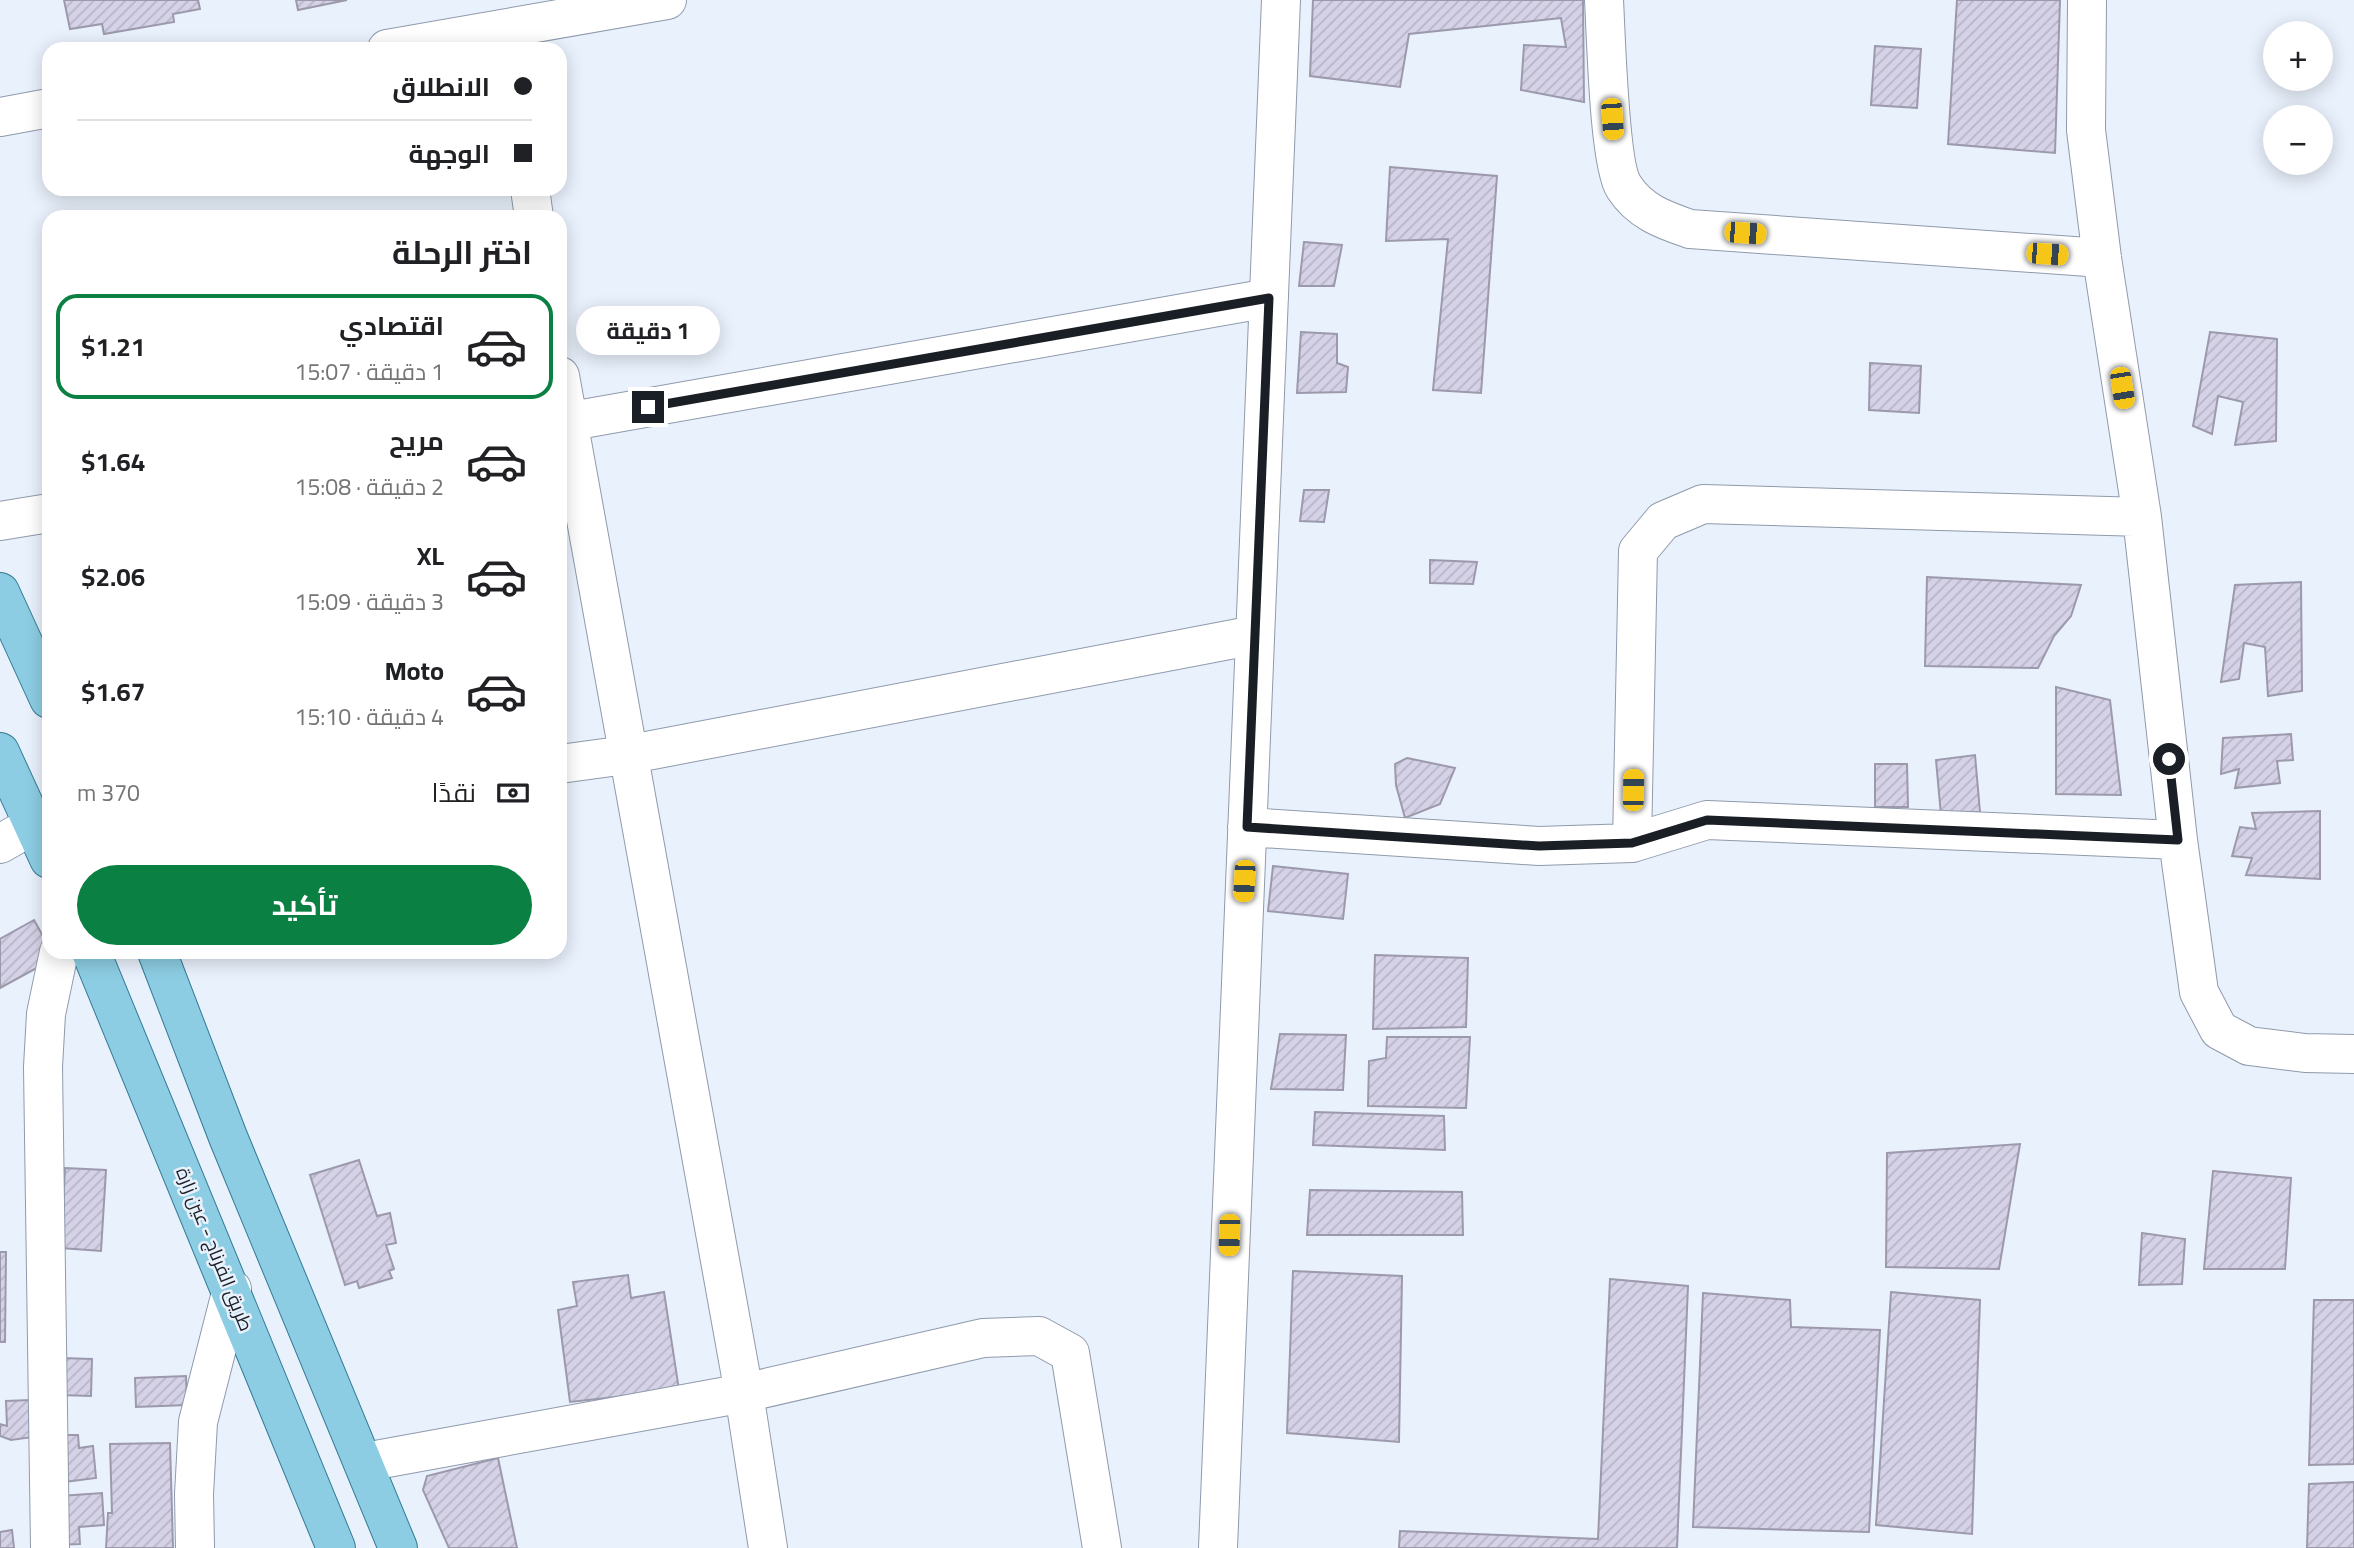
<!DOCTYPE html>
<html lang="ar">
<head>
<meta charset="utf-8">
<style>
  body { margin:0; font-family:Georgia,Cairo,serif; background:#f6f6f6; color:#202124; direction:rtl; height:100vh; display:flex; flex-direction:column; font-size:26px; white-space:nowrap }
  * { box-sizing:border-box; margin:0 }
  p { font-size:23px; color:#757577 }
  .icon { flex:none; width:38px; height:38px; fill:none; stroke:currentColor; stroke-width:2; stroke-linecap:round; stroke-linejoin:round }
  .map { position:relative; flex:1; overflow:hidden; direction:ltr }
  .sheet { position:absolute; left:42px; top:210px; width:525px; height:749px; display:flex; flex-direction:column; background:#fff; border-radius:21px; box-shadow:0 4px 18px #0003; direction:rtl }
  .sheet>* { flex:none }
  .guide { position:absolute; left:42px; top:42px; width:525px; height:154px; border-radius:21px; box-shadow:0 4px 18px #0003; direction:rtl; display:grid; align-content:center; height:154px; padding:0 35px; background:#fff }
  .tools { position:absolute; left:2263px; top:21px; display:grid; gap:14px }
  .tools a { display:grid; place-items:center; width:70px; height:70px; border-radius:50%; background:#fff; box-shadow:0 4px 18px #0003; font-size:35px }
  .end { position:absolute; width:32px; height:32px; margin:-16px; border:9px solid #1a1e25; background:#fff; box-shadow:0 0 0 4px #fff }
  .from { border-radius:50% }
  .bubble { position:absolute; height:49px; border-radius:24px; background:#fff; box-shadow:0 4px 18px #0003; font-size:23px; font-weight:700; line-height:49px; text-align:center; direction:rtl }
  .car { position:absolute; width:21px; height:42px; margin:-21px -10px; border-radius:9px; box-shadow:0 0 5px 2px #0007; background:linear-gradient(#f5c518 24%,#345 0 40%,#f5c518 0 76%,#345 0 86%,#f5c518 0) }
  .guide b { display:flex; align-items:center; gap:24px; height:66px; font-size:26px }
  .guide b+b { border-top:2px solid #e0e0e0 }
  .guide i { width:18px; height:18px; background:#202124 }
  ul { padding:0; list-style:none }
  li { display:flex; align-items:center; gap:21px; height:105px; margin:0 14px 10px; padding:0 21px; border:4px solid transparent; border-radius:21px }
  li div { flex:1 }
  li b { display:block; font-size:26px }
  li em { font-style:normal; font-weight:700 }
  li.on { border-color:#0b8043 }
  li>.icon { width:63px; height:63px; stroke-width:1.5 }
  h2 { padding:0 35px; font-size:32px; line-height:84px }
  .pay { display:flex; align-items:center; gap:18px; height:77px; padding:0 35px; font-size:26px }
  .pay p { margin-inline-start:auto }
  .button { display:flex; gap:14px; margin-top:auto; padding:14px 35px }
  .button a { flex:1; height:80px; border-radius:42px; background:#0b8043; color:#fff; font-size:28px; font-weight:700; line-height:80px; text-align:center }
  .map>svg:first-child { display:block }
</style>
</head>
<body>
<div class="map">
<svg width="2354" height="1548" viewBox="0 0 2354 1548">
  <defs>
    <pattern id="building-hatch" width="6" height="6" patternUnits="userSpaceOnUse" patternTransform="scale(1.75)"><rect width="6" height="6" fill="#d5d2e7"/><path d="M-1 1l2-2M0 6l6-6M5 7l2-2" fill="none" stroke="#b6b4c6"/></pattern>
  </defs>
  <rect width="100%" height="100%" fill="#e9f1fc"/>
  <!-- building -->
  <path fill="url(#building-hatch)" stroke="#9c99ad" stroke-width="2" d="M64 0H198L200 9 173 14 174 22 104 34 102 24 70 29Z
    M296 0H347L298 10Z
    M1313 0H1583L1584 102 1521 90 1524 45 1566 47 1561 18 1409 34 1400 87 1310 76Z
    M1957 0H2060L2055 153 1948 144Z
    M1875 46 1921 49 1917 108 1871 105Z
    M1390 167 1497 176 1481 393 1433 390 1448 239 1386 241Z
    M1304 242 1342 245 1334 286H1299Z
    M1301 332 1337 334V363L1348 367 1346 392 1297 393Z
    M2210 332 2277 339 2276 441 2235 445 2243 402 2218 396 2212 434 2193 426Z
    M1870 363 1921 366 1919 413 1869 410Z
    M1304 490H1329L1324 522 1300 521Z
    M1430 560 1477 562 1473 584 1430 583Z
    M1927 577 2081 585 2071 616 2054 636 2038 668 1925 666Z
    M2301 582 2302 691 2268 696 2265 647 2244 643 2239 679 2221 682 2235 585Z
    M2056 687 2110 700 2121 795 2056 794Z
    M2291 734 2293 760 2277 761 2280 783 2235 788 2239 769 2221 774 2223 738Z
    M1975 755 1980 812 1941 815 1936 760Z
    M1407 758 1455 768 1440 804 1405 818 1396 785 1395 764Z
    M1875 764H1907L1908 807H1875Z
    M2320 811V879L2246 875 2252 858 2232 856 2240 827 2256 829 2252 813Z
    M1273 866 1348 874 1343 919 1268 911Z
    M34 920 55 958 0 988V939Z
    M1375 955 1468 958 1466 1027 1373 1029Z
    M1280 1034 1346 1035 1343 1090 1271 1089Z
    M1387 1037H1470L1466 1108 1368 1106 1369 1061 1386 1058Z
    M1315 1112 1444 1116 1445 1150 1313 1145Z
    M2020 1144 1999 1269 1886 1267 1887 1153Z
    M359 1160 377 1216 390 1213 396 1243 386 1245 394 1269 389 1271 392 1278 359 1288 357 1281 345 1285 310 1175Z
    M65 1168 106 1170 101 1251 61 1248Z
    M2213 1171 2291 1178 2285 1269H2204Z
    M1310 1190 1462 1192 1463 1235H1307Z
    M2142 1233 2185 1239 2182 1284 2139 1285Z
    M0 1252H6L5 1342H0Z
    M1293 1271 1402 1276 1399 1442 1287 1433Z
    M628 1275 631 1298 664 1292 679 1390 570 1402 558 1310 577 1306 573 1282Z
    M1610 1279 1688 1286 1677 1548H1399L1400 1531 1598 1539Z
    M1891 1292 1980 1300 1972 1534 1876 1525Z
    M1703 1293 1790 1300 1791 1327 1880 1330 1869 1532 1693 1527Z
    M2314 1300H2354V1464L2309 1465Z
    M62 1358 92 1359 91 1396 60 1395Z
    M186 1376 187 1405 136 1407 135 1378Z
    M30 1400 33 1437 11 1440 0 1436V1424L7 1426 6 1401Z
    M62 1435H78L79 1448 93 1446 96 1478 64 1482Z
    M170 1443 173 1548H106L108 1513H112L110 1444Z
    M498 1458 517 1548H449L423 1490 427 1476Z
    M2354 1482V1548H2307L2309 1484Z
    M102 1493 104 1525 79 1527 80 1544 54 1545 60 1496Z
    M12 1530 14 1548H0V1532Z"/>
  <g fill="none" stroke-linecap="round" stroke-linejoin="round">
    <!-- street casing -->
    <g stroke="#8f9aac" stroke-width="40">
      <path id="street" d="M1604 0C1606 34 1609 165 1624 187 1640 212 1664 220 1690 229L2102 258
        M2087 0 2086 130 2102 258 2142 517 2178 840 2199 992 2219 1030 2249 1046 2305 1053 2354 1054
        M387 49 667 0
        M0 117 49 108
        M530 189 534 217
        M560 376 744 1393 768 1548
        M560 423 1269 298
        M0 521 49 513
        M560 764 626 755 1255 635
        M1247 827 1539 846 1632 843 1707 820 2178 840
        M1632 843 1638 551 1663 521 1703 504 2142 517
        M0 844 33 825
        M365 1462 744 1393 983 1338 1039 1336 1070 1353 1102 1548
        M50 1548 43 1067 46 1014 59 952
        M195 1548 194 1494 198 1422 232 1289
        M1218 1548 1281 0"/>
    </g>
    <!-- primary casing -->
    <g stroke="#337a94" stroke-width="40">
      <path id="primary" d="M0 592 49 699
        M0 752 49 859
        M91 952 336 1548
        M157 952 228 1137 398 1548"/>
    </g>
    <!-- street -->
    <use href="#street" stroke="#fff" stroke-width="38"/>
    <!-- primary -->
    <use href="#primary" stroke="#8ccde3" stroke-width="38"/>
  </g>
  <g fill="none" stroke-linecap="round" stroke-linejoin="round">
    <!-- route -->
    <path stroke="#1a1e25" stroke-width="9" d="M648 407 1269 298 1247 827 1539 846 1632 843 1707 820 2178 840 2169 759"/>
  </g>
  <g text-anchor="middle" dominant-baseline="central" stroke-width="5" stroke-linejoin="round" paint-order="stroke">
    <!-- street labels -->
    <g font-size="19" fill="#1a1e25" stroke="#e9f1fc">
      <text transform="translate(215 1249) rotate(68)">طريق الفرناج - عين زارة</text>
    </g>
  </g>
</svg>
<div class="tools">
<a>+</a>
<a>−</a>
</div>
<i class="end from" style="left:2169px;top:759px"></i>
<i class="end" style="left:648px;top:407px"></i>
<div class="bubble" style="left:576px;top:306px;width:144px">1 دقيقة</div>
<i class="car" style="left:1612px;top:119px;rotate:176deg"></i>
<i class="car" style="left:1745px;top:233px;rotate:94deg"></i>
<i class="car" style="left:2047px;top:254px;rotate:94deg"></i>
<i class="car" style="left:2122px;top:388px;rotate:171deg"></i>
<i class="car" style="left:1633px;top:790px;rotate:1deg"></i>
<i class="car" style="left:1244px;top:881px;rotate:183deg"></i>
<i class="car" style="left:1229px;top:1235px;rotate:182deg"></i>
<div class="guide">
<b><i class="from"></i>الانطلاق</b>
<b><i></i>الوجهة</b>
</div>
<section class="sheet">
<h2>اختر الرحلة</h2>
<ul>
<li class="on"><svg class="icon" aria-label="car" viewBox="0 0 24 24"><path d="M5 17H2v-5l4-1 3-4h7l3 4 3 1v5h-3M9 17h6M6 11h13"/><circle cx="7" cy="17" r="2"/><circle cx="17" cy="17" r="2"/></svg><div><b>اقتصادي</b><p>1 دقيقة · 15:07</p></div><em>$1.21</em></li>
<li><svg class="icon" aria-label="car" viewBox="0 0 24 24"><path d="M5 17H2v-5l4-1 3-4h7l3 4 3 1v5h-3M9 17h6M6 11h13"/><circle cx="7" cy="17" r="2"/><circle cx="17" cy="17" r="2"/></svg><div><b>مريح</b><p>2 دقيقة · 15:08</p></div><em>$1.64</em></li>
<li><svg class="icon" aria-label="car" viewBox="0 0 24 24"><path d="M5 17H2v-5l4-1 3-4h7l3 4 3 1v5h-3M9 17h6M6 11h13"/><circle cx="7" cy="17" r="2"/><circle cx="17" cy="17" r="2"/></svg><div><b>XL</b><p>3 دقيقة · 15:09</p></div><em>$2.06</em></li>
<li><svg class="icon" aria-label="car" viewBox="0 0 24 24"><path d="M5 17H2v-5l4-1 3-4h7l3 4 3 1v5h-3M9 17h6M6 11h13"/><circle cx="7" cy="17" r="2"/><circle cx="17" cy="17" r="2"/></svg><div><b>Moto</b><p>4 دقيقة · 15:10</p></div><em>$1.67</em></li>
</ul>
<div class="pay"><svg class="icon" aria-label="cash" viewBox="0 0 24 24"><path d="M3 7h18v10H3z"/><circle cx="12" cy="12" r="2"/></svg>نقدًا<p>370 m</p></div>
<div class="button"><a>تأكيد</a></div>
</section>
</div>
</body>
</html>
